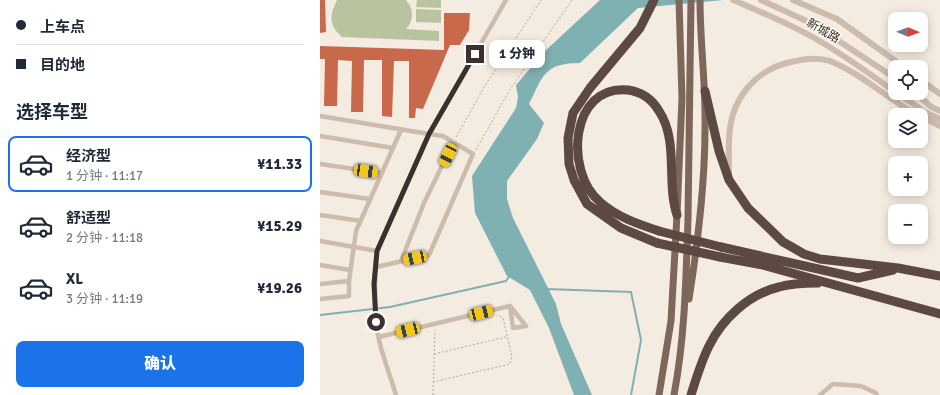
<!DOCTYPE html>
<html lang="zh">
<head>
<meta charset="utf-8">
<style>
  body { margin:0; font-family:Signika,"Noto Sans SC",sans-serif; background:#f2f2f3; color:#1f2937; height:100vh; display:flex; flex-direction:column; font-size:15px; white-space:nowrap }
  * { box-sizing:border-box; margin:0 }
  p { font-size:13px; color:#747a83 }
  .icon { flex:none; width:22px; height:22px; fill:none; stroke:currentColor; stroke-width:2; stroke-linecap:round; stroke-linejoin:round }
  .map { position:relative; flex:1; overflow:hidden }
  .side { display:flex; flex-direction:column; background:#fff; width:320px }
  .side>* { flex:none }
  .top-card { display:grid; align-content:center; height:88px; padding:0 16px; background:#fff }
  .needle { width:26px; rotate:91deg }
  .tools { position:absolute; left:568px; top:12px; display:grid; gap:8px }
  .tools a { display:grid; place-items:center; width:40px; height:40px; border-radius:8px; background:#fff; box-shadow:0 2px 10px #0003; font-size:20px }
  .end { position:absolute; width:18px; height:18px; margin:-9px; border:5px solid #3b302b; background:#fff; box-shadow:0 0 0 2px #fff }
  .from { border-radius:50% }
  .bubble { position:absolute; height:28px; border-radius:8px; background:#fff; box-shadow:0 2px 10px #0003; font-size:13px; font-weight:800; line-height:28px; text-align:center }
  .car { position:absolute; width:12px; height:24px; margin:-12px -6px; border-radius:5px; box-shadow:0 0 3px 1px #0007; background:linear-gradient(#f5c518 24%,#345 0 40%,#f5c518 0 76%,#345 0 86%,#f5c518 0) }
  .top-card b { display:flex; align-items:center; gap:14px; height:38px; font-size:15px }
  .top-card b+b { border-top:1px solid #e0e1e3 }
  .top-card i { width:10px; height:10px; background:#1f2937 }
  ul { padding:0; list-style:none }
  li { display:flex; align-items:center; gap:12px; height:56px; margin:0 8px 6px; padding:0 8px; border:2px solid transparent; border-radius:8px }
  li div { flex:1 }
  li b { display:block; font-size:15px }
  li em { font-style:normal; font-weight:800 }
  li.current { border-color:#1a73e8 }
  li>.icon { width:36px; height:36px; stroke-width:1.5 }
  h2 { padding:0 16px; font-size:18px; line-height:48px }
  .action { display:flex; gap:8px; margin-top:auto; padding:8px 16px }
  .action a { flex:1; height:46px; border-radius:8px; background:#1a73e8; color:#fff; font-size:16px; font-weight:800; line-height:46px; text-align:center }
  main { display:flex; flex:1; min-height:0 }
  .map>svg:first-child { display:block }
</style>
</head>
<body>
<main>
<section class="side">
<div class="top-card">
<b><i class="from"></i>上车点</b>
<b><i></i>目的地</b>
</div>
<h2>选择车型</h2>
<ul>
<li class="current"><svg class="icon" aria-label="car" viewBox="0 0 24 24"><path d="M5 17H2v-5l4-1 3-4h7l3 4 3 1v5h-3M9 17h6M6 11h13"/><circle cx="7" cy="17" r="2"/><circle cx="17" cy="17" r="2"/></svg><div><b>经济型</b><p>1 分钟 · 11:17</p></div><em>¥11.33</em></li>
<li><svg class="icon" aria-label="car" viewBox="0 0 24 24"><path d="M5 17H2v-5l4-1 3-4h7l3 4 3 1v5h-3M9 17h6M6 11h13"/><circle cx="7" cy="17" r="2"/><circle cx="17" cy="17" r="2"/></svg><div><b>舒适型</b><p>2 分钟 · 11:18</p></div><em>¥15.29</em></li>
<li><svg class="icon" aria-label="car" viewBox="0 0 24 24"><path d="M5 17H2v-5l4-1 3-4h7l3 4 3 1v5h-3M9 17h6M6 11h13"/><circle cx="7" cy="17" r="2"/><circle cx="17" cy="17" r="2"/></svg><div><b>XL</b><p>3 分钟 · 11:19</p></div><em>¥19.26</em></li>
</ul>
<div class="action"><a>确认</a></div>
</section>
<div class="map">
<svg width="620" height="395" viewBox="0 0 620 395">
  <rect width="100%" height="100%" fill="#f4ebe1"/>
  <!-- green -->
  <path fill="#b8c4a0" d="M17 0H86C94 9 94 21 86 29L119 31V41L22 37C9 25 9 16 17 0Z
    M97 0H121V8L96 7Z
    M96 9 121 10V23L96 22Z"/>
  <!-- water -->
  <path fill="#7fb0b2" d="M280 0H403L318 8 260 63C224 63 223 76 209 104L224 123 217 139 187 181V199L193 218 236 304 241 324 272 395H254L229 328 210 290 187 276 155 213 152 176 196 108 198 97 196 85 224 52Z"/>
  <g fill="none" stroke-linecap="round" stroke-linejoin="round">
    <!-- stream -->
    <path stroke="#7fb0b2" stroke-width="2" d="M226 289 311 292 321 340 311 395
      M0 315 70 307 186 281 190 275"/>
  </g>
  <!-- building -->
  <path fill="#c8694b" d="M0 0H5L6 32 0 33Z
    M124 13H150L149 30 140 45H130L103 109 96 108 95 118H89V61H74L72 117 62 116V60H44L43 112H31L32 61 18 60 17 106H4L5 59H0V46L124 50Z"/>
  <g fill="none" stroke-linecap="round" stroke-linejoin="round">
    <!-- path -->
    <path stroke="#b9a596" stroke-width="1" stroke-dasharray="2 2" stroke-linecap="butt" d="M136 137 166 84 221 0
      M156 150 189 91 252 0
      M114 354 186 337
      M113 382 190 364 192 357 183 318 177 315
      M113 395 115 330"/>
    <!-- minor -->
    <path stroke="#cdbbac" stroke-width="4.5" d="M0 116 109 134 186 0
      M0 136 73 148
      M0 164 62 173
      M0 192 50 199
      M0 215 41 221
      M0 241 57 251
      M81 261 104 203 133 143
      M0 265 30 270
      M56 267 109 255 153 154 123 136 109 134 57 251C55 275 54 297 56 321 58 346 69 371 76 395
      M0 284 29 281
      M0 299 29 296V281L36 231 81 130
      M59 337 190 306 193 328 206 326 190 306
      M500 395 513 384 541 386 556 393 557 395"/>
    <!-- tertiary -->
    <path stroke="#cdbbac" stroke-width="6" d="M413 0C441 12 470 24 496 39 524 55 549 73 575 92
      M441 0 493 24 575 78
      M473 0 517 19 584 67
      M601 80 620 94
      M577 93 605 112 620 119
      M596 93 610 106 620 111
      M601 116 620 126
      M409 174C409 159 408 143 410 128 415 94 438 69 471 62 483 59 499 57 510 61 544 75 567 99 598 115"/>
    <!-- primary -->
    <path stroke="#7d675c" stroke-width="7" d="M369 299C378 242 385 186 385 128 386 85 380 43 380 0
      M339 395 351 321 357 215 362 98 359 0
      M354 395C365 337 366 278 368 219 369 146 370 73 371 0"/>
    <!-- motorway -->
    <path stroke="#5c4a42" stroke-width="9" d="M334 0 320 28 270 88 253 113 248 138 249 164 254 180 267 204 301 228 337 243
      M385 91 399 151 409 180 428 208 463 242 484 254 500 259 578 268 620 276
      M339 231C318 224 297 217 280 202 244 172 250 84 308 90 322 92 332 99 339 111 359 141 346 182 357 215
      M401 247 538 278 573 270
      M400 257 443 265 620 314
      M371 395C376 379 381 362 389 346 402 319 429 294 459 287 472 283 485 283 498 283"/>
    <!-- motorway-bridge -->
    <path stroke="#5c4a42" stroke-width="9" d="M339 231 401 247
      M337 243 400 257"/>
  </g>
  <g fill="none" stroke-linecap="round" stroke-linejoin="round">
    <!-- route -->
    <path stroke="#3b302b" stroke-width="5" d="M56 322 54 284 57 251 109 134 155 54"/>
  </g>
  <g text-anchor="middle" dominant-baseline="central" stroke-width="3.5" stroke-linejoin="round" paint-order="stroke">
    <!-- street labels -->
    <g font-size="12" fill="#3b302b" stroke="#fbf5ee">
      <text transform="translate(503 31) rotate(30)">新城路</text>
    </g>
  </g>
</svg>
<div class="tools">
<a><svg class="needle" viewBox="-14 -14 28 28"><path d="M0-13l5 13h-10z" fill="#e53935"/><path d="M0 13l5-13h-10z" fill="#747a83"/></svg></a>
<a><svg class="icon" aria-label="locate" viewBox="0 0 24 24"><circle cx="12" cy="12" r="6"/><path d="M12 2v4M12 18v4M2 12h4M18 12h4"/></svg></a>
<a><svg class="icon" aria-label="layers" viewBox="0 0 24 24"><path d="M12 4l9 5-9 5-9-5zM3 14l9 5 9-5"/></svg></a>
<a>+</a>
<a>−</a>
</div>
<i class="end from" style="left:56px;top:322px"></i>
<i class="end" style="left:155px;top:54px"></i>
<div class="bubble" style="left:169px;top:40px;width:56px">1 分钟</div>
<i class="car" style="left:128px;top:155px;rotate:206deg"></i>
<i class="car" style="left:46px;top:171px;rotate:98deg"></i>
<i class="car" style="left:95px;top:258px;rotate:258deg"></i>
<i class="car" style="left:161px;top:313px;rotate:76deg"></i>
<i class="car" style="left:88px;top:330px;rotate:256deg"></i>
</div>
</main>
</body>
</html>
